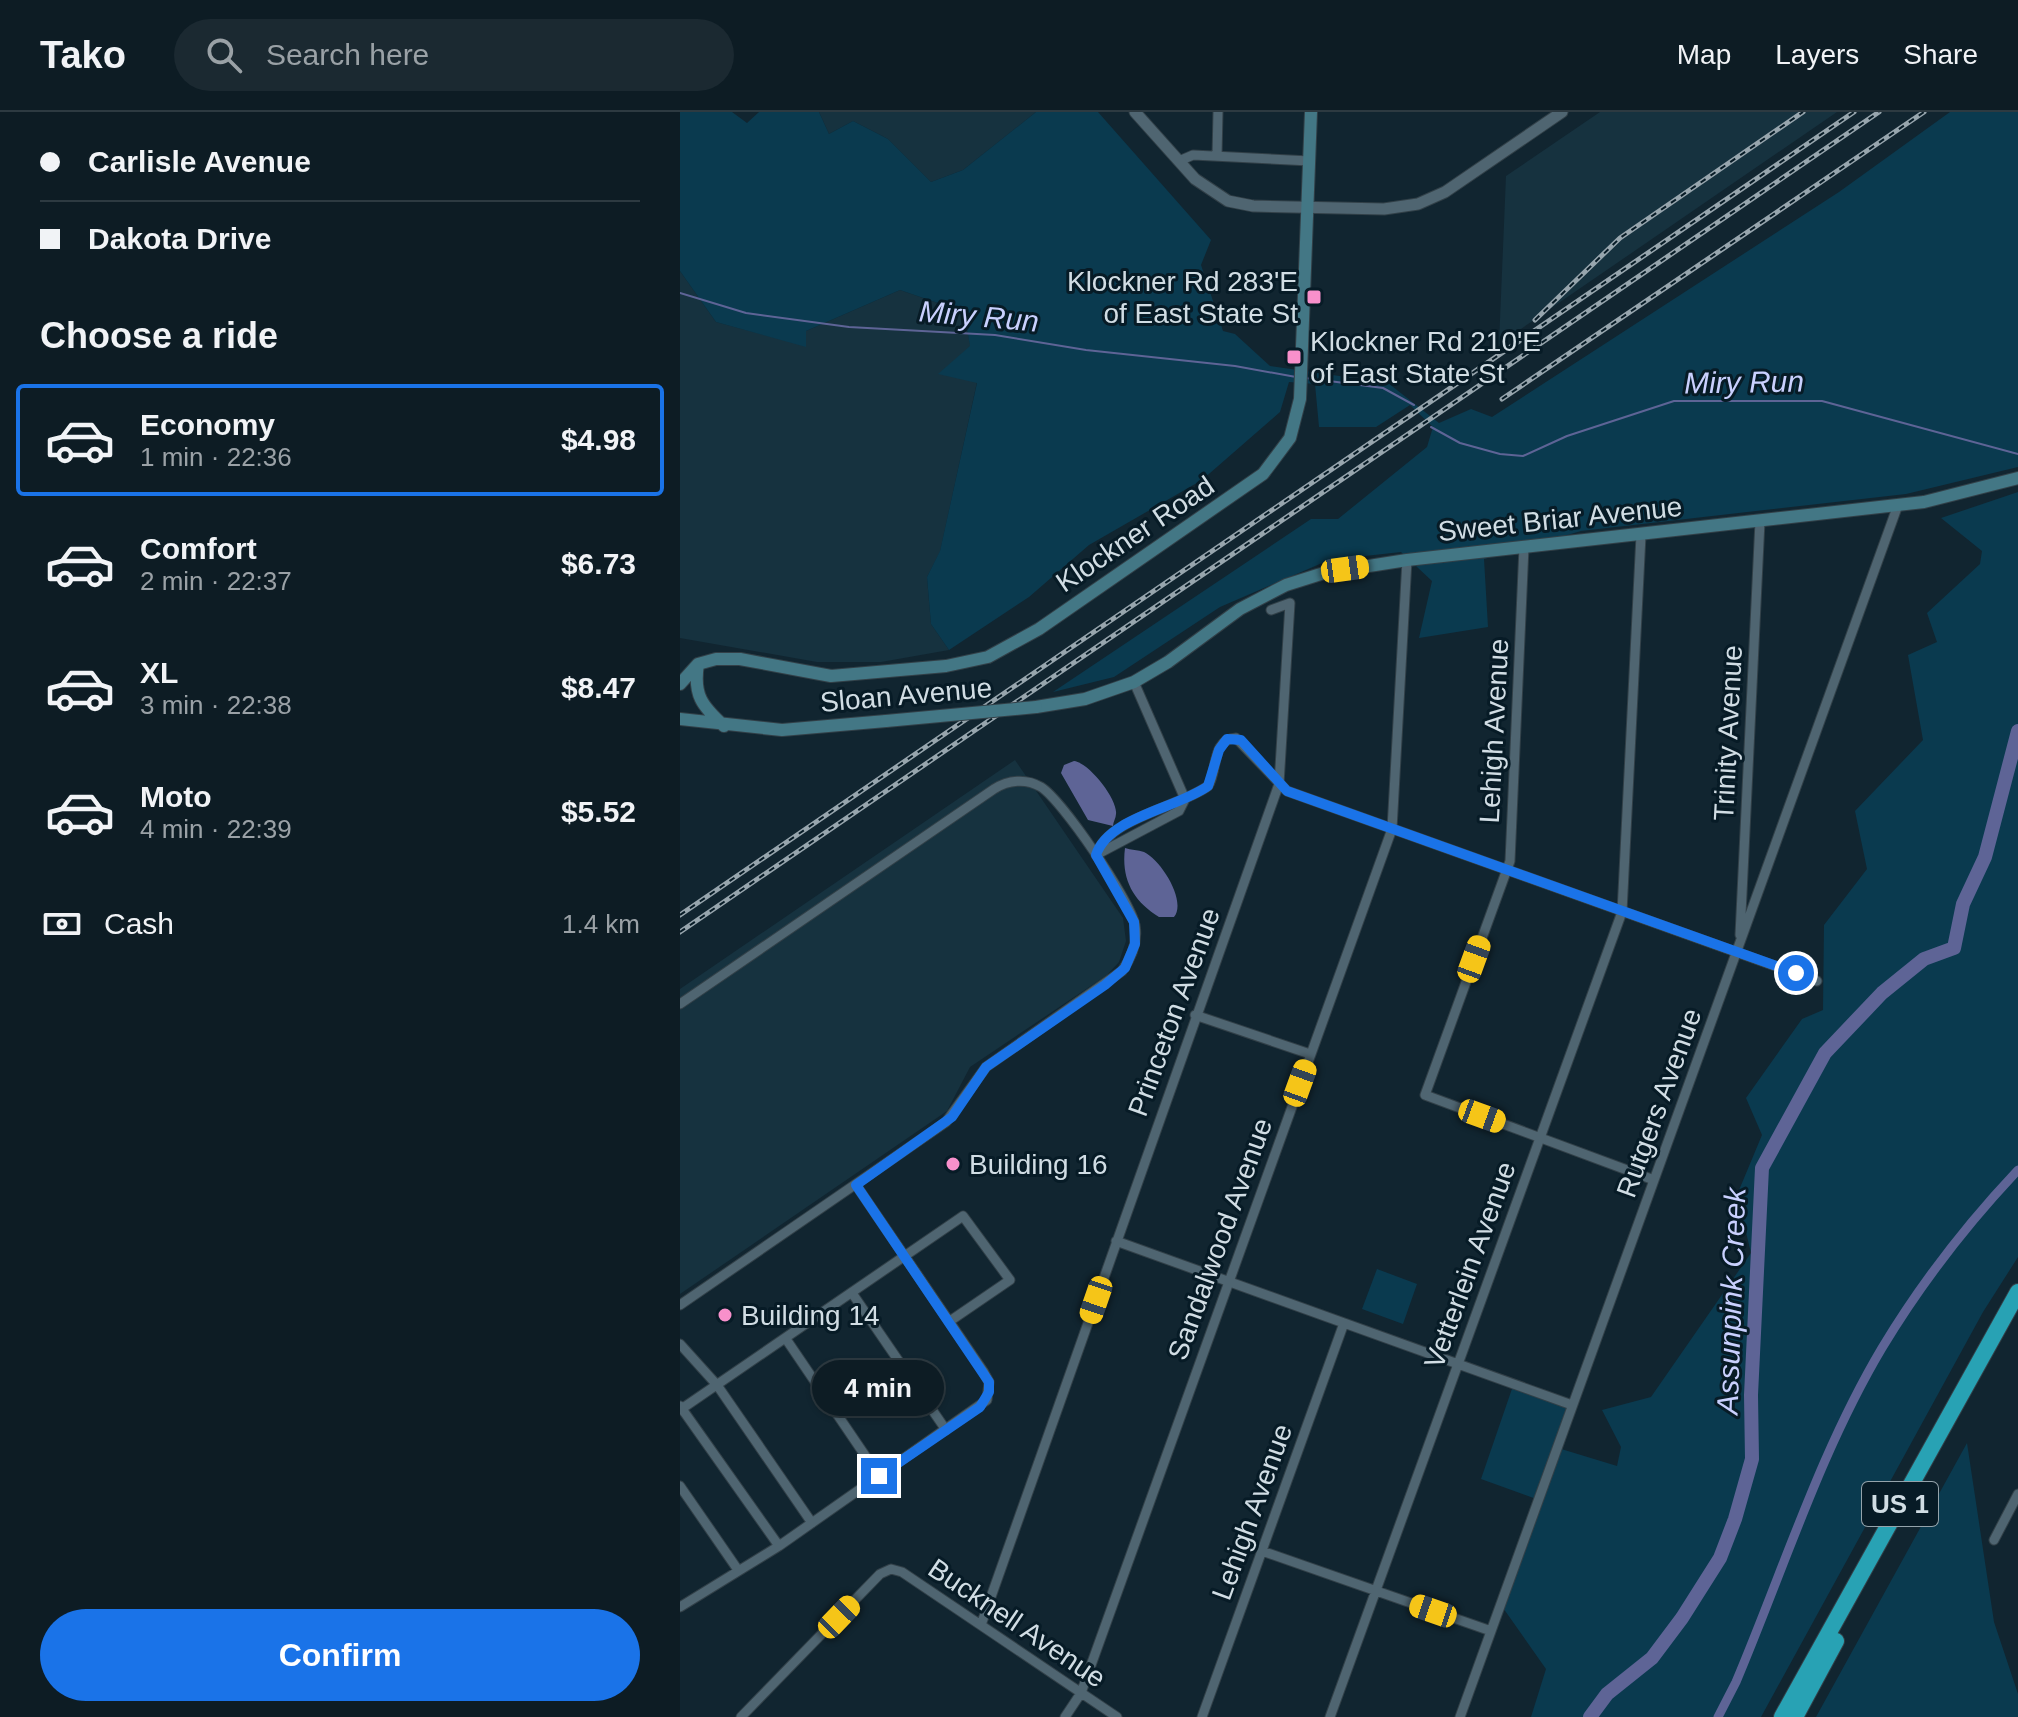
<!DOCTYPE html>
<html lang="en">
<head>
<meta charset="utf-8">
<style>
  body { margin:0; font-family:Arial,sans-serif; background:#1b2931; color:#f1f3f6; height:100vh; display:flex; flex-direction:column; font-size:30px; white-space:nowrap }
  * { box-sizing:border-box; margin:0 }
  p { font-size:26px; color:#9aa1a6 }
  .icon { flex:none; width:44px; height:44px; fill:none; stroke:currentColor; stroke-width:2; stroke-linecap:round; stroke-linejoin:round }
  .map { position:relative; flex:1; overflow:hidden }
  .details { display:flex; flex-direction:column; background:#0d1c24; width:680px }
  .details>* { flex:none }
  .banner { display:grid; align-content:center; height:176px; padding:0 40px; background:#0d1c24 }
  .end { position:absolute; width:36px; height:36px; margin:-18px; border:10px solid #1a73e8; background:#fff; box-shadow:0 0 0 4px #fff }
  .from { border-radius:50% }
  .bubble { position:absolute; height:56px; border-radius:28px; background:#0d1c24; box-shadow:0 2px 6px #0004,0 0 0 2px #2d3a41; font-size:26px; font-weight:600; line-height:56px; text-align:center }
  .car { position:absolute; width:24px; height:48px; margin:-24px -12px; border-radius:10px; box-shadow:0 0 6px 2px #0007; background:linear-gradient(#f5c518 24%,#345 0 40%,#f5c518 0 76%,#345 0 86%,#f5c518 0) }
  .banner b { display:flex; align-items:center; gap:28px; height:76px; font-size:30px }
  .banner b+b { border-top:2px solid #2d3a41 }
  .banner i { width:20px; height:20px; background:#f1f3f6 }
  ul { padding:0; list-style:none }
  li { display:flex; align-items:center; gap:24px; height:112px; margin:0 16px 12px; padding:0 24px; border:4px solid transparent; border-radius:8px }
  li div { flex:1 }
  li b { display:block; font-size:30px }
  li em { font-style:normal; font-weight:600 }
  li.current { border-color:#1a73e8 }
  li>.icon { width:72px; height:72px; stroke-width:1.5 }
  h2 { padding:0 40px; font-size:36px; line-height:96px }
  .pay { display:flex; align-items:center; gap:20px; height:88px; padding:0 40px; font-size:30px }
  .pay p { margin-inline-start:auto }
  .action { display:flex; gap:16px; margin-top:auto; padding:16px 40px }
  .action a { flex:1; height:92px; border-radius:48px; background:#1a73e8; color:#fff; font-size:32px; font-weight:600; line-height:92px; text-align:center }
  header { display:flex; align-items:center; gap:48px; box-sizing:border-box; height:112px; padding:0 40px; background:#0d1c24; border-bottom:2px solid #2d3a41 }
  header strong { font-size:38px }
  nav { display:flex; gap:44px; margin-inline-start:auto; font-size:28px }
  .search { width:560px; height:72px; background:#1b2931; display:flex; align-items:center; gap:20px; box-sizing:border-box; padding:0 28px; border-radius:44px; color:#9aa1a6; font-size:30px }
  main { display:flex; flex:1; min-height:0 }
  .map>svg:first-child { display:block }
</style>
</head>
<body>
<header>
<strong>Tako</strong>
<div class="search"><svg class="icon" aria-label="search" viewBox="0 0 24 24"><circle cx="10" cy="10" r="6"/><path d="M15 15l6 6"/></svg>Search here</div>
<nav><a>Map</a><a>Layers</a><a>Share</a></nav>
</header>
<main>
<section class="details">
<div class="banner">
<b><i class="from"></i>Carlisle Avenue</b>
<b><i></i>Dakota Drive</b>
</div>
<h2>Choose a ride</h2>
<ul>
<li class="current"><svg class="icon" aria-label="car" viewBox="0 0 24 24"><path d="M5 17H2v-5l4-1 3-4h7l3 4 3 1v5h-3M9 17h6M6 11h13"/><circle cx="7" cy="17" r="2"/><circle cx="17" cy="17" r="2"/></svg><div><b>Economy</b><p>1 min · 22:36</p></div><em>$4.98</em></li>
<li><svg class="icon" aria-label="car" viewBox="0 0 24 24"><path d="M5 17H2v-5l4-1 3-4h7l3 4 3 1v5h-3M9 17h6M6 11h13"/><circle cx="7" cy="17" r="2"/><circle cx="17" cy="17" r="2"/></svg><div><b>Comfort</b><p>2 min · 22:37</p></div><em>$6.73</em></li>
<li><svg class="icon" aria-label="car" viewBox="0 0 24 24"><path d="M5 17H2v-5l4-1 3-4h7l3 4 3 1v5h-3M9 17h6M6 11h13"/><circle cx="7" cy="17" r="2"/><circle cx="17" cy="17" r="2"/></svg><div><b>XL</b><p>3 min · 22:38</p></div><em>$8.47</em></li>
<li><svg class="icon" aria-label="car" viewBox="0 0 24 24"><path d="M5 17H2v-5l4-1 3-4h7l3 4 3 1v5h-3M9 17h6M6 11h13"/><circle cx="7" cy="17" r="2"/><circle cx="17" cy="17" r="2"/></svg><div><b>Moto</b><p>4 min · 22:39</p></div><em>$5.52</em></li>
</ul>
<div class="pay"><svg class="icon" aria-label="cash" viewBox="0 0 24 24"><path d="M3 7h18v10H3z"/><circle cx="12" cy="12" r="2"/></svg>Cash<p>1.4 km</p></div>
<div class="action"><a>Confirm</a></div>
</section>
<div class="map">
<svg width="1338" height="1605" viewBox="0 0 1338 1605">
  <rect width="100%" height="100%" fill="#112530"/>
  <!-- built -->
  <path fill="#16323f" d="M139 0H356L283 58 251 70 208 27 173 9 149 22Z
    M920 0H1157L819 232 826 64Z
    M0 159 36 210 126 234V219L220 178 284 200 297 270 260 440 247 465 251 512 269 538 201 550H137L0 526Z
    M335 648 443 806 446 829 439 850 427 863 290 955 267 999 0 1182V877Z"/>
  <!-- green -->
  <path fill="#0a3a4f" d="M0 0H52L67 11 79 0H139L149 22 173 9 208 27 251 70 283 58 356 0H418L531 128 521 153 543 219 555 222 590 254 708 271 759 311 791 297 812 305 1159 80 1270 0H1338V355L1226 382 901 419 804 447 808 515 739 526 752 469 721 440 649 448 540 495 434 565 373 580 631 407H658L747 335 753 315 730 293 696 315H639L635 272 609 270 600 300 522 368 409 433 349 485 269 538 251 512 247 465 260 439 297 271 258 262 290 234 284 200 220 178 126 219V235L36 210 0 159Z
    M1338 380V1145L1303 1200 1081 1605H851L866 1557 821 1493 859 1388 801 1367 835 1268 895 1290 878 1336 937 1354 941 1335 922 1298 971 1285 1071 1141 1057 1083 1082 1023 1066 986 1122 907 1143 898 1144 813 1187 757 1175 699 1243 628 1228 543 1257 530 1247 501 1300 452 1302 439 1261 406Z
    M697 1157 737 1172 723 1212 682 1197Z
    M1287 1331 1314 1510 1338 1582V1605H1136Z"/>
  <!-- water -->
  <path fill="#5e6496" d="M394 649C408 650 438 687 436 702 436 706 433 710 433 714L408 708 381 661 384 653Z
    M445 736C451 738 458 738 464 740 481 748 507 789 494 805H479C453 789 441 767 445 736Z"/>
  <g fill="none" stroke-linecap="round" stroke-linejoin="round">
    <!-- stream -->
    <path stroke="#5e6496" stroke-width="2" d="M0 181 66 201 169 215 315 223 406 238 555 254 616 265
      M626 266 703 276 734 293
      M751 315 780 331 820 342 843 344 887 324 994 289H1142L1338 342"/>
    <!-- canal -->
    <path stroke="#5e6496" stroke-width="9" d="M1038 1605 1056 1570C1103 1459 1140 1340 1202 1236 1240 1173 1287 1112 1338 1058"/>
    <!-- river -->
    <path stroke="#5e6496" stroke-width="14" d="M910 1605 927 1582 972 1546 1002 1506 1040 1446 1055 1407 1072 1347 1071 1283 1082 1056 1145 941 1202 881 1244 847 1274 836 1283 792 1305 745 1338 619"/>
    <!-- minor casing -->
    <g stroke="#324048" stroke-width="11">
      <path id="minor" d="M537 44 538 0
        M499 49 513 43 630 49
        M844 435 830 749 745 983 974 1068
        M454 570 505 687
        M416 743C429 705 498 696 528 674 538 659 531 627 556 626L607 679 1137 869
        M416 743 499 699 505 687
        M1060 823 1080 409
        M0 892 314 677C328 668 346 666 361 675 382 688 450 788 455 813 458 830 452 845 442 859L306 955 266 1010 0 1193
        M515 903 630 942
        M436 1129 892 1293
        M172 1181 266 1318
        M106 1227 199 1364
        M0 1232 37 1273 132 1411
        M0 1294 99 1434
        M0 1298 283 1104 330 1168 270 1209
        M0 1374 58 1458
        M1314 1428 1338 1382
        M582 1439 811 1519
        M0 1495 99 1434 307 1288 309 1270 303 1259 176 1073
        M301 1513 599 672 610 491 591 498
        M61 1605 200 1462 211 1457 222 1460 437 1605
        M385 1605 401 1581 712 717 727 448
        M522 1605 664 1211
        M650 1605 942 800 961 423
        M780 1605 1218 393"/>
    </g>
    <!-- tertiary casing -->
    <g stroke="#324048" stroke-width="13">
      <path id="tertiary" d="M455 0 515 67 548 89 573 94 704 97 738 92 765 80 882 0"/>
    </g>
    <!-- secondary casing -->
    <g stroke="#324048" stroke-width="14">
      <path id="secondary" d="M18 552C13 583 22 594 44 614
        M0 572 18 552 36 547H60L151 564 266 554 308 545 359 517 583 362 610 326 620 287 631 0
        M356 595 405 587 454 570 488 550 560 497 606 473 644 461 727 448 1244 390 1338 366
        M0 607 102 618 206 609"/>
    </g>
    <!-- motorway casing -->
    <g stroke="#324048" stroke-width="18">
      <path id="motorway" d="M1102 1605 1338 1180
        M1115 1605 1156 1529"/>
    </g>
    <!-- minor -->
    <use href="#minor" stroke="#4f6571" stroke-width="9"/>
    <!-- tertiary -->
    <use href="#tertiary" stroke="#4f6571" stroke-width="11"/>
    <!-- secondary -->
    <use href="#secondary" stroke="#437785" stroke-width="12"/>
    <!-- motorway -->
    <use href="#motorway" stroke="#28a2b4" stroke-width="16"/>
    <!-- rail casing -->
    <g stroke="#97a5ad" stroke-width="5">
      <path id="rail" d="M855 208 940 126 1123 0
        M822 287 1244 0
        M0 803 1174 0
        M0 820 1199 0"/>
    </g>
    <!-- rail -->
    <use href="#rail" stroke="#071b26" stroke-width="2" stroke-dasharray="6" stroke-linecap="butt"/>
    <!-- secondary-bridge casing -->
    <g stroke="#324048" stroke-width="14" stroke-linecap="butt">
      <path id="secondary-bridge" d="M206 609 356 595"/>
    </g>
    <!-- secondary-bridge -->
    <use href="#secondary-bridge" stroke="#437785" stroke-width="12"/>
  </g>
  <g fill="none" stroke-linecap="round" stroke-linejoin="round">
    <!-- route -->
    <path stroke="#1a73e8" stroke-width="10" d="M199 1364 300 1295 309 1280V1270L176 1073 272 1005 306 955 425 873 445 856 455 832 454 810 416 743C428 705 498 696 528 674L539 638 547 627 561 628 607 679 1116 861"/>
  </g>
  <!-- markers -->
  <g fill="#f890cb" stroke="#071b26" stroke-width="3">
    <rect x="626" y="177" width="16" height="16" rx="4"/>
    <rect x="606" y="237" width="16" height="16" rx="4"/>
    <circle cx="273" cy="1052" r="8"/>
    <circle cx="45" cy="1203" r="8"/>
  </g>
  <g text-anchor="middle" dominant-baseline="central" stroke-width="6" stroke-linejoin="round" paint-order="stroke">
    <!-- shield labels -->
    <rect fill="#071b26" stroke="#94a3ab" stroke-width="2" x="1182" y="1370" width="76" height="44" rx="6"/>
    <g font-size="26" font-weight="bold" fill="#d1dde4">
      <text x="1220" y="1392">US 1</text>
    </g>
    <!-- poi labels -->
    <g font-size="28" fill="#d1dde4" stroke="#071b26" text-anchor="start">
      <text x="618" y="169" text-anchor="end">Klockner Rd 283'E<tspan x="618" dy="32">of East State St</tspan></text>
      <text x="630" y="229">Klockner Rd 210'E<tspan x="630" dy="32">of East State St</tspan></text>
      <text x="289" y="1052">Building 16</text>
      <text x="61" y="1203">Building 14</text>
    </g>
    <!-- street labels -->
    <g font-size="28" fill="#d1dde4" stroke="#071b26">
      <text transform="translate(880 407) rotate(-6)">Sweet Briar Avenue</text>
      <text transform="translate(455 422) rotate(-34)">Klockner Road</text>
      <text transform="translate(226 583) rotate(-5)">Sloan Avenue</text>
      <text transform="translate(814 619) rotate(-87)">Lehigh Avenue</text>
      <text transform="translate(1048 621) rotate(-87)">Trinity Avenue</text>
      <text transform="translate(494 900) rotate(-70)">Princeton Avenue</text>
      <text transform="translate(979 991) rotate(-70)">Rutgers Avenue</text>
      <text transform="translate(540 1127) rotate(-70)">Sandalwood Avenue</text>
      <text transform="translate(790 1153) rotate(-70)">Vetterlein Avenue</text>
      <text transform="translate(572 1400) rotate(-70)">Lehigh Avenue</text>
      <text transform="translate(337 1511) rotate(34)">Bucknell Avenue</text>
    </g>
    <!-- water labels -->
    <g font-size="30" font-style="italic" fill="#c9d0fe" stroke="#071b26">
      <text transform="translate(299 204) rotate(5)">Miry Run</text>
      <text transform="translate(1064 270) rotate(-1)">Miry Run</text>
      <text transform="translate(1051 1189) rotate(-88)">Assunpink Creek</text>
    </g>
  </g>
</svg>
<i class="end from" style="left:1116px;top:861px"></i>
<i class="end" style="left:199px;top:1364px"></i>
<div class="bubble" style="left:132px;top:1248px;width:132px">4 min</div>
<i class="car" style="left:665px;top:457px;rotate:82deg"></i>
<i class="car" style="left:794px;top:847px;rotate:20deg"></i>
<i class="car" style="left:620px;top:971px;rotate:20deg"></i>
<i class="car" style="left:802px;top:1004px;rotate:110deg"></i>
<i class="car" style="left:416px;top:1188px;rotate:199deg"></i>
<i class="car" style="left:753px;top:1499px;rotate:289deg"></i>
<i class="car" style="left:159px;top:1505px;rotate:44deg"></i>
</div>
</main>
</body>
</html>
